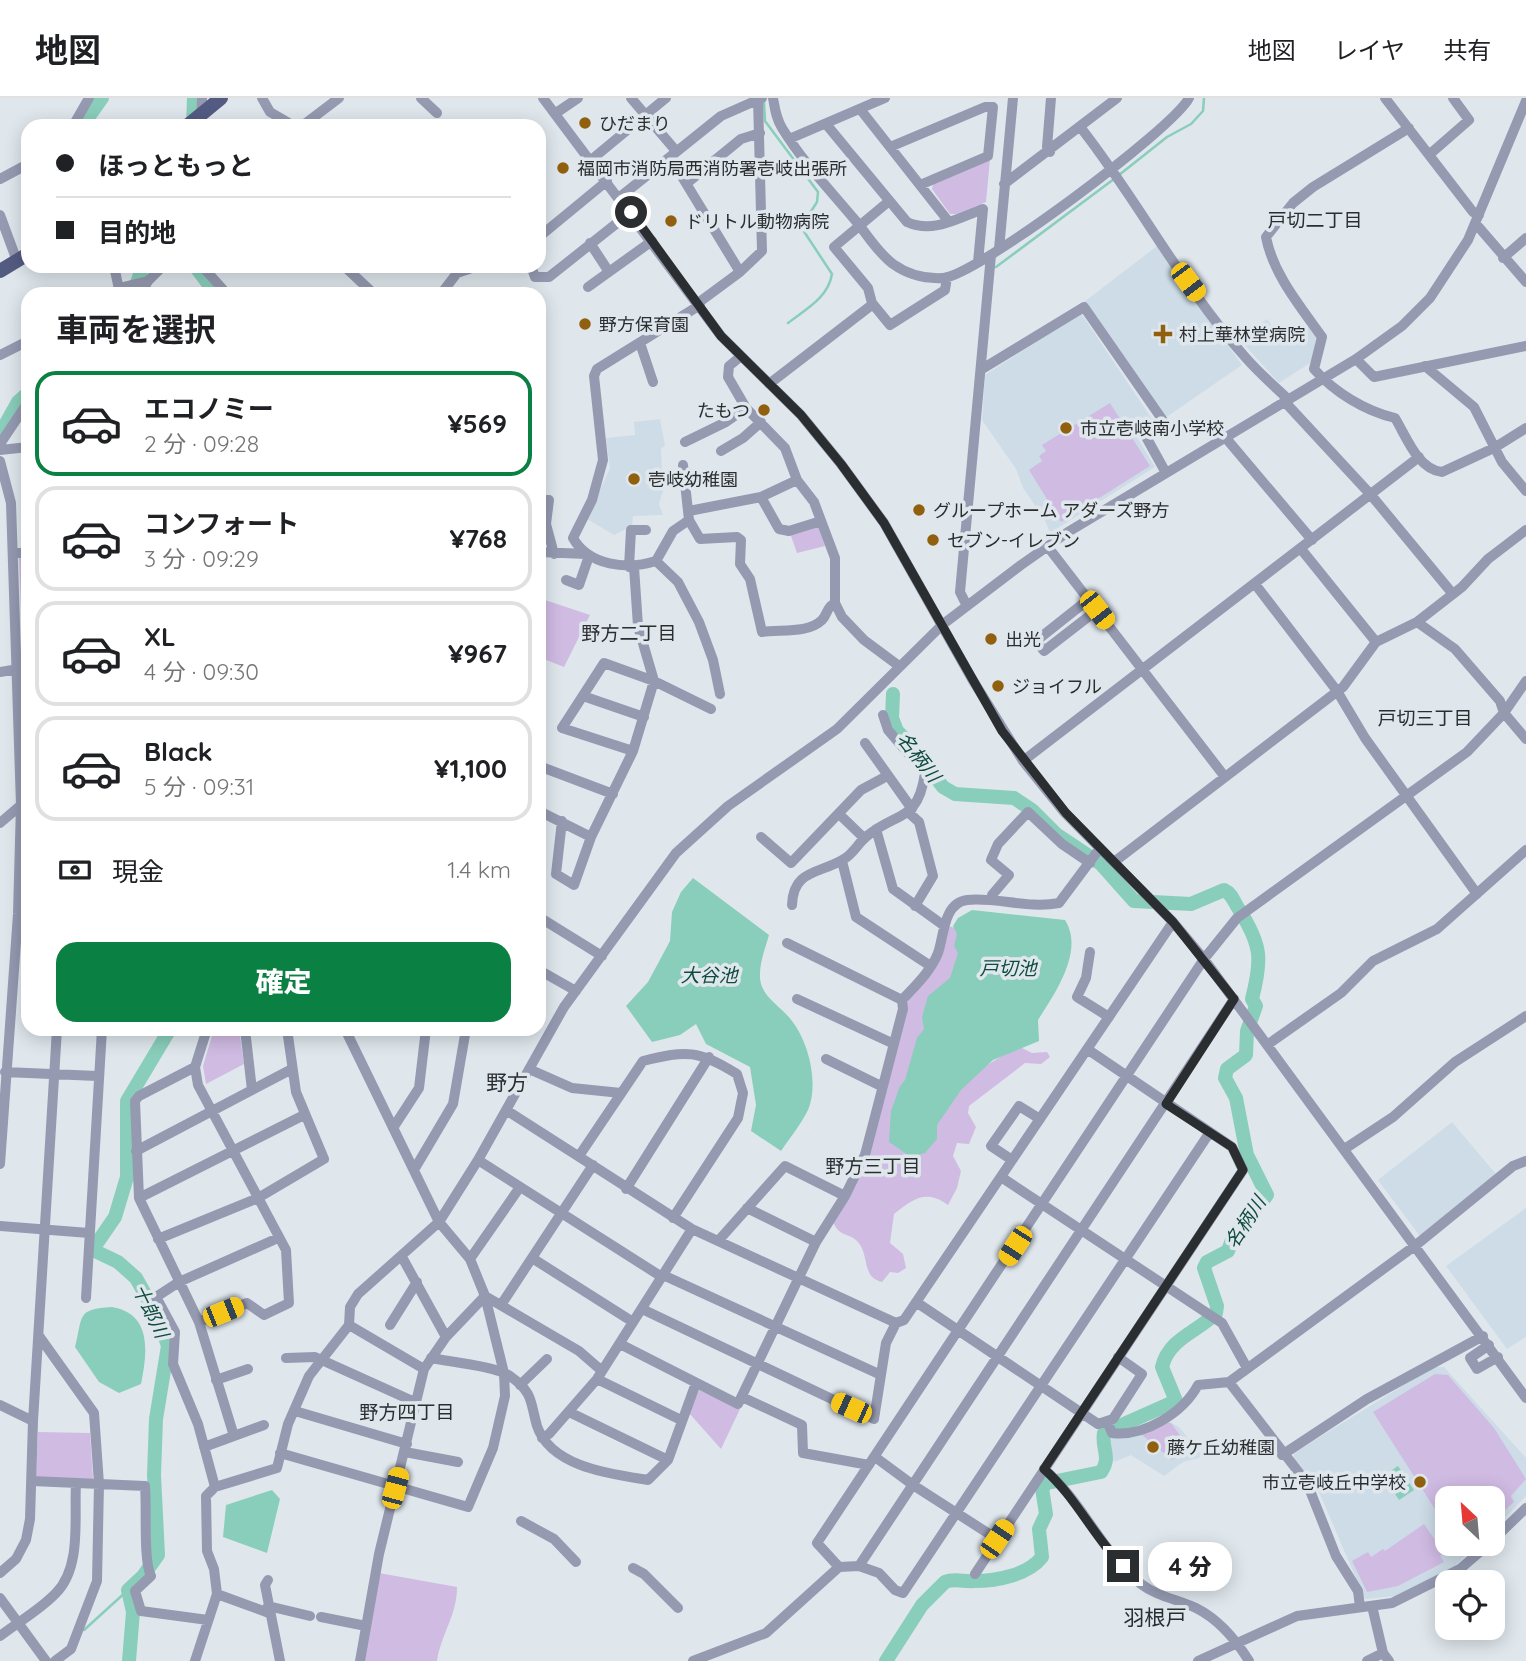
<!DOCTYPE html>
<html lang="ja">
<head>
<meta charset="utf-8">
<style>
  body { margin:0; font-family:Quicksand,"Noto Sans JP",sans-serif; background:#f2f2f2; color:#202124; height:100vh; display:flex; flex-direction:column; font-size:26px; white-space:nowrap }
  * { box-sizing:border-box; margin:0 }
  p { font-size:23px; color:#757577 }
  .icon { flex:none; width:38px; height:38px; fill:none; stroke:currentColor; stroke-width:2; stroke-linecap:round; stroke-linejoin:round }
  .map { position:relative; flex:1; overflow:hidden }
  .details { position:absolute; left:21px; top:189px; width:525px; height:749px; display:flex; flex-direction:column; background:#fff; border-radius:21px; box-shadow:0 4px 18px #0003 }
  .details>* { flex:none }
  .top-card { position:absolute; left:21px; top:21px; width:525px; height:154px; border-radius:21px; box-shadow:0 4px 18px #0003; display:grid; align-content:center; height:154px; padding:0 35px; background:#fff }
  .needle { width:46px; rotate:334deg }
  .controls { position:absolute; left:1435px; top:1388px; display:grid; gap:14px }
  .controls a { display:grid; place-items:center; width:70px; height:70px; border-radius:14px; background:#fff; box-shadow:0 4px 18px #0003; font-size:35px }
  .end { position:absolute; width:32px; height:32px; margin:-16px; border:9px solid #2b2e30; background:#fff; box-shadow:0 0 0 4px #fff }
  .from { border-radius:50% }
  .bubble { position:absolute; height:49px; border-radius:21px; background:#fff; box-shadow:0 4px 18px #0003; font-size:23px; font-weight:800; line-height:49px; text-align:center }
  .car { position:absolute; width:21px; height:42px; margin:-21px -10px; border-radius:9px; box-shadow:0 0 5px 2px #0007; background:linear-gradient(#f5c518 24%,#345 0 40%,#f5c518 0 76%,#345 0 86%,#f5c518 0) }
  .top-card b { display:flex; align-items:center; gap:24px; height:66px; font-size:26px }
  .top-card b+b { border-top:2px solid #e0e0e0 }
  .top-card i { width:18px; height:18px; background:#202124 }
  ul { padding:0; list-style:none }
  li { display:flex; align-items:center; gap:21px; height:105px; margin:0 14px 10px; padding:0 21px; border:4px solid #e0e0e0; border-radius:21px }
  li div { flex:1 }
  li b { display:block; font-size:26px }
  li em { font-style:normal; font-weight:800 }
  li.current { border-color:#0b8043 }
  li>.icon { width:63px; height:63px; stroke-width:1.5 }
  h2 { padding:0 35px; font-size:32px; line-height:84px }
  .pay { display:flex; align-items:center; gap:18px; height:77px; padding:0 35px; font-size:26px }
  .pay p { margin-inline-start:auto }
  .primary-button { display:flex; gap:14px; margin-top:auto; padding:14px 35px }
  .primary-button a { flex:1; height:80px; border-radius:21px; background:#0b8043; color:#fff; font-size:28px; font-weight:800; line-height:80px; text-align:center }
  header { display:flex; align-items:center; gap:42px; box-sizing:border-box; height:98px; padding:0 35px; background:#fff; border-bottom:2px solid #e0e0e0 }
  header strong { font-size:33px }
  nav { display:flex; gap:38px; margin-inline-start:auto; font-size:24px }
  .map>svg:first-child { display:block }
</style>
</head>
<body>
<header>
<strong>地図</strong>
<nav><a>地図</a><a>レイヤ</a><a>共有</a></nav>
</header>
<div class="map">
<svg width="1526" height="1563" viewBox="0 0 1526 1563">
  <rect width="100%" height="100%" fill="#dfe7ed"/>
  <!-- built -->
  <path fill="#cddce7" d="M1157 148 1242 267 1165 320 1084 204Z
    M1081 215 1154 324 1135 336 1155 369 1050 435 1045 422 1023 390 1016 371 982 322 985 277Z
    M1267 221 1284 244 1308 228 1318 241 1310 265 1279 285 1240 242Z
    M660 321 665 348 661 350 663 393 659 406 663 417 633 418 632 428 614 437 587 421 610 370 606 340 635 337 634 324Z
    M1452 1024 1496 1076 1420 1138 1378 1082Z
    M1526 1110V1239L1507 1251 1446 1168Z
    M1433 1269H1444L1526 1360V1398L1493 1432V1400H1447V1446H1477L1454 1469 1395 1498 1365 1501 1319 1394 1294 1361V1355Z
    M1166 1322 1179 1329 1201 1356 1199 1360 1183 1364 1164 1378 1131 1357 1114 1364 1108 1339 1127 1340Z"/>
  <!-- green -->
  <path fill="#d0bbe3" d="M990 61 986 104 957 116H950L932 91 933 86Z
    M1110 305 1150 368 1061 424 1029 372 1042 363 1039 358 1046 353 1042 347Z
    M817 426 825 448 797 455 790 435Z
    M19 459H28V635L26 633Z
    M539 500 590 517 564 569 539 559Z
    M948 828 959 831 961 850 935 1026C957 988 980 967 1020 949L1032 955 1047 954 1050 959 1041 966 1025 965 969 1008 968 1015 976 1029 969 1046 957 1045 953 1058 961 1073 957 1090 948 1107C926 1091 913 1101 894 1116L890 1145 903 1156 906 1170 898 1175 890 1174 882 1184C861 1179 870 1158 858 1144 849 1134 840 1140 833 1124L845 1104 906 907Z
    M214 931H239L244 966 206 986 203 968Z
    M1435 1276 1448 1277 1494 1330 1526 1381 1511 1398 1514 1404 1493 1423V1400H1447V1430L1373 1314Z
    M699 1292 740 1311 721 1351 689 1315Z
    M1165 1325H1171L1191 1352 1172 1362 1141 1336Z
    M38 1334 90 1335 93 1381 36 1380Z
    M1424 1426 1444 1455 1440 1458 1444 1464 1398 1488 1367 1494 1352 1463 1368 1454 1371 1459 1383 1451 1385 1453Z
    M379 1475 457 1489C457 1518 441 1536 437 1563H364Z"/>
  <!-- water -->
  <path fill="#89ceba" d="M693 780 769 837C765 851 757 871 761 886 766 902 783 910 792 923 809 945 819 986 808 1012 801 1026 790 1040 781 1053L751 1033 756 1007 750 969 706 946 696 926 680 937 652 944 626 908 648 884 670 843 672 814 681 794Z
    M972 812 1065 822C1085 853 1054 897 1038 922L1039 943 993 962 961 992 937 1027V1041L925 1055 911 1059 889 1044 891 1013 900 988 905 982 917 940 924 931 922 919 928 898 950 880 958 855 954 848 957 836 953 828 958 820Z
    M112 1209C153 1216 147 1256 141 1286L119 1295 99 1284 75 1249C83 1218 76 1211 112 1209Z
    M1398 1368 1414 1392 1399 1402 1383 1378Z
    M272 1392 280 1401 267 1455 223 1439 226 1407Z"/>
  <g fill="none" stroke-linecap="round" stroke-linejoin="round">
    <!-- stream -->
    <path stroke="#89ceba" stroke-width="2.5" d="M764 4 765 23 818 94 817 104 801 129 832 176C828 200 806 211 788 225
      M1119 77 1167 39 1191 26 1203 13 1204 0
      M996 169 1114 81
      M84 1532 128 1492"/>
    <!-- river -->
    <path stroke="#89ceba" stroke-width="14" d="M82 28 102 0
      M193 28 194 0
      M195 168 216 196
      M133 196 143 168
      M0 336 18 304 28 295
      M129 1563 133 1514 128 1492 143 1478 158 1457 154 1377 156 1321 168 1248 159 1221 136 1180 118 1164 97 1154 95 1148 115 1119 127 1079V1003L170 931
      M886 1563 922 1507 945 1484C955 1480 964 1484 974 1483 997 1483 1028 1477 1042 1459L1039 1431 1046 1416 1042 1390 1047 1385 1101 1374C1112 1359 1101 1351 1104 1335L1176 1303 1162 1269C1169 1240 1198 1234 1216 1215L1217 1208 1204 1170 1207 1164 1228 1153 1232 1142 1267 1097 1247 1057 1236 1000 1225 980 1227 971 1246 957 1247 933 1256 908 1252 901C1262 862 1262 848 1240 813 1234 805 1233 796 1224 792L1191 806 1134 803 1101 766 1056 736 1032 712 1014 700 955 696 943 689 910 646 897 633 892 620 893 596"/>
    <!-- minor -->
    <path stroke="#959ab1" stroke-width="10" d="M262 0 270 14 294 28
      M421 0 437 15
      M543 0 721 238 801 317 841 366 884 425 972 581 1023 663 1065 715 1173 824 1204 861 1526 1300
      M631 0 676 53
      M773 0C775 11 776 20 782 30 802 63 830 92 855 122 867 136 877 154 893 166 907 176 925 181 943 180 976 178 1173 31 1189 0
      M1385 0 1473 114 1479 117
      M860 11 949 124
      M556 15 578 0
      M826 26 907 124C933 136 958 120 983 111L978 164
      M73 28 89 0
      M201 28 202 0
      M302 28 339 0
      M1081 30C1139 104 1183 190 1246 260 1259 275 1274 288 1288 301
      M1409 30 1313 89 1293 105 1266 139C1273 176 1300 208 1322 239L1314 271C1334 294 1365 313 1395 320 1406 338 1418 372 1442 374L1494 350 1526 330
      M789 41 885 0
      M890 49 985 9H993L988 58 920 87
      M1050 54 1047 49 1051 0
      M1430 56 1469 22 1453 0
      M670 59 740 174
      M591 62 666 0
      M0 81 28 66
      M687 85 741 41 760 35
      M1004 86 1117 0
      M620 99 721 18 762 0
      M888 104 834 149 868 190 872 205 890 227 945 192 947 179
      M0 117 17 163
      M1476 126 1526 184
      M539 139 607 83
      M590 145 609 174
      M999 151 1013 0
      M1503 160 1526 140
      M114 168 120 196
      M202 168 227 196
      M344 168 374 196
      M531 168 535 179H549L631 114
      M588 189 652 143
      M119 190 148 183
      M141 196 148 183 163 168
      M441 196 457 175 478 168
      M698 205 740 174 762 153 758 0
      M640 245 653 284
      M0 257 28 243
      M740 259 729 268 728 279 746 310 785 350 797 382 814 404 835 460V505L842 519 864 542 899 568
      M1356 261 1374 279 1526 248
      M1425 268 1474 309 1502 364 1526 393
      M982 271 1084 209 1164 324 1145 337 1166 375
      M769 286 873 206
      M1284 303 1371 397 1452 495
      M1225 339 1312 442
      M685 344 726 324 746 310
      M0 346 28 304
      M0 352 28 349
      M721 353 743 340 761 324
      M0 363 11 405 21 707 18 816 0 1066
      M683 367 689 422 700 441 737 439 741 442 740 466 750 481 762 534C779 531 808 536 822 522 828 516 826 509 835 505
      M761 399 779 431 789 433 821 423
      M539 402H549L546 426 554 456
      M689 413 761 399 797 382
      M689 422 673 433 656 463C627 472 589 468 573 440L592 402 603 362 594 278 597 271 700 207
      M1048 449 1225 679
      M1301 451 1376 544
      M539 454 586 456
      M14 455H28
      M656 463 678 484 699 524 713 562 720 596
      M629 469 631 432H646
      M566 482 579 487 589 458
      M1255 486 1337 593 1365 640 1477 796
      M1089 501 1036 543 1044 553 1097 512
      M967 508 960 494 991 157
      M1417 524 1455 551 1500 603 1504 615 1526 641
      M0 574 18 571
      M583 598 644 619
      M865 645 912 711
      M633 653 562 630 604 565 654 583 711 611
      M1023 663 1419 359
      M539 668 613 696
      M539 713 591 739
      M909 715 919 724 933 778 915 808
      M839 716 864 740
      M562 723 556 776 574 787 591 739 633 653 654 583 638 528 634 469
      M0 725 21 707
      M876 731 893 791 943 827
      M761 739 791 765 861 692 887 678
      M842 763 856 819 929 867
      M1114 764 1343 589 1376 544 1417 524 1462 489 1488 461 1526 432
      M992 797 1009 777 991 762 998 746 1028 714 1062 746 1090 765
      M792 807C793 771 820 776 844 761 854 755 858 745 867 738 898 713 918 724 925 675L888 632 883 617
      M539 819 602 858
      M787 845 902 902
      M1090 854 1086 880 1077 899 1109 919
      M539 872 576 893
      M797 901 894 946
      M245 931 252 992
      M1267 947 1341 895 1373 863 1437 831 1526 752
      M826 961 881 988
      M195 969 139 998 135 1003 139 1100 199 1224 234 1338
      M529 971 572 990 621 995
      M5 974 97 978
      M506 1012 692 1131 896 1225
      M393 1030 419 990 426 931
      M1346 1050 1393 1019 1455 964 1526 918
      M136 1053 292 971
      M579 1058 643 963C687 952 698 952 737 976L743 995 738 1020 673 1120
      M478 1062 662 1179
      M1012 1062 991 1048 1019 1008 1040 1021
      M414 1072 453 1006 466 931
      M1001 1079 1222 1225 1247 1270
      M626 1091 709 959
      M139 1100 304 1017
      M747 1110 816 1144
      M0 1128 89 1135
      M158 1141 258 1100 324 1061 296 994 287 931
      M719 1142 785 1068 845 1098
      M402 1159 446 1239
      M532 1160 633 1224
      M470 1161 520 1089
      M663 1177 881 1277
      M485 1198 579 1253 602 1273
      M86 1200 102 931
      M916 1204 1098 1326 1113 1321 1142 1276 1118 1259
      M501 1207 593 1067
      M642 1211 874 1321 886 1245 896 1225 904 1222 1173 824
      M199 1224 247 1205 264 1217 289 1205 286 1152 198 987 195 969 207 931
      M349 1227 424 1271
      M390 1227 417 1184
      M39 1238 94 1315 99 1386 97 1483 71 1551 55 1563
      M620 1246 738 1306 816 1144 845 1098 865 1057 903 911 902 902C915 888 931 873 938 855 944 839 943 805 967 802 997 799 1028 811 1059 805L1100 750
      M1489 1247 1470 1260 1477 1271 1498 1259
      M286 1260 315 1259 417 1305
      M431 1260C451 1264 495 1268 510 1278 534 1295 530 1304 537 1328 551 1369 610 1376 648 1382L668 1362 696 1285
      M597 1281 681 1322
      M216 1282 248 1271
      M1229 1284 1307 1385 1336 1458 1358 1493 1360 1509
      M520 1287 547 1261
      M742 1299 802 1327 803 1355 869 1367
      M0 1307 33 1323
      M295 1313 407 1346
      M569 1314 668 1362
      M1107 1323 1112 1335C1144 1339 1183 1315 1198 1287L1229 1284 1416 1147 1513 1068 1526 1063
      M542 1340 549 1336 597 1281 692 1131
      M204 1349 264 1327
      M405 1354 458 1364
      M280 1355 468 1409 493 1350 505 1298 504 1275 485 1198 470 1161 439 1124 345 931
      M1282 1357 1367 1301 1483 1238
      M875 1359 913 1387 997 1441
      M1044 1371C1083 1404 1101 1454 1141 1486 1158 1499 1177 1501 1196 1510 1218 1521 1236 1542 1249 1563
      M32 1383 145 1388C147 1410 143 1462 151 1478L135 1493 141 1513 208 1522
      M215 1389 198 1326 173 1266 175 1234 156 1199 179 1184 278 1140
      M521 1423 554 1441 576 1464
      M1493 1442 1526 1410
      M859 1468 1234 901
      M839 1469 817 1445 1204 861 1237 820 1467 654 1504 615 1526 583
      M633 1470 644 1476 678 1510
      M0 1475 16 1461 26 1442 30 1421 33 1323 57 931
      M975 1476 1243 1072 1232 1049 1087 951
      M268 1482 265 1487 280 1563
      M217 1496 269 1515
      M0 1500 46 1563
      M268 1508 310 1518
      M1372 1508 1383 1555 1389 1563
      M321 1519 366 1528
      M0 1538C18 1524 40 1512 56 1495 82 1469 74 1419 76 1385
      M195 1563 217 1496 214 1471 207 1453 206 1398 215 1389 277 1370 288 1326 309 1278 349 1227 350 1209 358 1196 439 1124 478 1062 564 909 676 755 728 708 837 631 942 527 1021 467 1068 434 1356 261 1402 228 1430 200 1468 142 1526 3
      M360 1563 379 1456 424 1271 446 1239 485 1198
      M693 1563 766 1535 839 1469 859 1468 879 1475 895 1492 903 1495 1210 1034
      M1198 1563 1297 1518 1392 1505 1460 1471 1489 1446
      M1367 1563 1383 1555"/>
    <!-- major -->
    <path stroke="#535b82" stroke-width="14" d="M187 28 221 0
      M0 173 28 156"/>
  </g>
  <g fill="none" stroke-linecap="round" stroke-linejoin="round">
    <!-- route -->
    <path stroke="#2b2e30" stroke-width="9" d="M631 114 721 238 801 317 841 366 884 425 1002 633 1066 715 1173 824 1234 901 1166 1006 1232 1049 1243 1072 1044 1371C1076 1399 1093 1438 1123 1468"/>
  </g>
  <!-- markers -->
  <g fill="#91600f" stroke="#dfe7ed" stroke-width="2.5">
    <circle cx="585" cy="25" r="7"/>
    <circle cx="563" cy="70" r="7"/>
    <circle cx="671" cy="123" r="7"/>
    <circle cx="585" cy="226" r="7"/>
    <path d="M1159.5 225.5h7v7h7v7h-7v7h-7v-7h-7v-7h7z"/>
    <circle cx="764" cy="312" r="7"/>
    <circle cx="1066" cy="330" r="7"/>
    <circle cx="634" cy="381" r="7"/>
    <circle cx="919" cy="412" r="7"/>
    <circle cx="933" cy="442" r="7"/>
    <circle cx="991" cy="541" r="7"/>
    <circle cx="998" cy="588" r="7"/>
    <circle cx="1153" cy="1349" r="7"/>
    <circle cx="1420" cy="1384" r="7"/>
  </g>
  <g text-anchor="middle" dominant-baseline="central" stroke-width="7" stroke-linejoin="round" paint-order="stroke">
    <!-- poi labels -->
    <g font-size="18" fill="#2b2e30" stroke="#dfe7ed" text-anchor="start">
      <text x="599" y="25">ひだまり</text>
      <text x="577" y="70">福岡市消防局西消防署壱岐出張所</text>
      <text x="685" y="123">ドリトル動物病院</text>
      <text x="599" y="226">野方保育園</text>
      <text x="1179" y="236">村上華林堂病院</text>
      <text x="750" y="312" text-anchor="end">たもつ</text>
      <text x="1080" y="330">市立壱岐南小学校</text>
      <text x="648" y="381">壱岐幼稚園</text>
      <text x="933" y="412">グループホーム アダーズ野方</text>
      <text x="947" y="442">セブン-イレブン</text>
      <text x="1005" y="541">出光</text>
      <text x="1012" y="588">ジョイフル</text>
      <text x="1167" y="1349">藤ケ丘幼稚園</text>
      <text x="1406" y="1384" text-anchor="end">市立壱岐丘中学校</text>
    </g>
    <!-- neighbourhood labels -->
    <g font-size="19" fill="#2b2e30" stroke="#dfe7ed">
      <text x="1315" y="122">戸切二丁目</text>
      <text x="629" y="535">野方二丁目</text>
      <text x="1425" y="620">戸切三丁目</text>
      <text x="873" y="1068">野方三丁目</text>
      <text x="407" y="1314">野方四丁目</text>
    </g>
    <!-- water labels -->
    <g font-size="19" font-style="italic" fill="#0f4b3e" stroke="#dfe7ed">
      <text transform="translate(919 659) rotate(52)">名柄川</text>
      <text x="1008" y="870">戸切池</text>
      <text x="709" y="877">大谷池</text>
      <text transform="translate(1245 1124) rotate(-57)">名柄川</text>
      <text transform="translate(151 1213) rotate(64)">十郎川</text>
    </g>
    <!-- quarter labels -->
    <g font-size="21" fill="#2b2e30" stroke="#dfe7ed">
      <text x="507" y="984">野方</text>
      <text x="1155" y="1519">羽根戸</text>
    </g>
  </g>
</svg>
<div class="controls">
<a><svg class="needle" viewBox="-14 -14 28 28"><path d="M0-13l5 13h-10z" fill="#e53935"/><path d="M0 13l5-13h-10z" fill="#757577"/></svg></a>
<a><svg class="icon" aria-label="locate" viewBox="0 0 24 24"><circle cx="12" cy="12" r="6"/><path d="M12 2v4M12 18v4M2 12h4M18 12h4"/></svg></a>
</div>
<i class="end from" style="left:631px;top:114px"></i>
<i class="end" style="left:1123px;top:1468px"></i>
<div class="bubble" style="left:1148px;top:1444px;width:84px">4 分</div>
<i class="car" style="left:1188px;top:184px;rotate:143deg"></i>
<i class="car" style="left:1097px;top:512px;rotate:142deg"></i>
<i class="car" style="left:1015px;top:1148px;rotate:213deg"></i>
<i class="car" style="left:223px;top:1214px;rotate:68deg"></i>
<i class="car" style="left:851px;top:1310px;rotate:294deg"></i>
<i class="car" style="left:395px;top:1390px;rotate:15deg"></i>
<i class="car" style="left:997px;top:1441px;rotate:34deg"></i>
<div class="top-card">
<b><i class="from"></i>ほっともっと</b>
<b><i></i>目的地</b>
</div>
<section class="details">
<h2>車両を選択</h2>
<ul>
<li class="current"><svg class="icon" aria-label="car" viewBox="0 0 24 24"><path d="M5 17H2v-5l4-1 3-4h7l3 4 3 1v5h-3M9 17h6M6 11h13"/><circle cx="7" cy="17" r="2"/><circle cx="17" cy="17" r="2"/></svg><div><b>エコノミー</b><p>2 分 · 09:28</p></div><em>¥569</em></li>
<li><svg class="icon" aria-label="car" viewBox="0 0 24 24"><path d="M5 17H2v-5l4-1 3-4h7l3 4 3 1v5h-3M9 17h6M6 11h13"/><circle cx="7" cy="17" r="2"/><circle cx="17" cy="17" r="2"/></svg><div><b>コンフォート</b><p>3 分 · 09:29</p></div><em>¥768</em></li>
<li><svg class="icon" aria-label="car" viewBox="0 0 24 24"><path d="M5 17H2v-5l4-1 3-4h7l3 4 3 1v5h-3M9 17h6M6 11h13"/><circle cx="7" cy="17" r="2"/><circle cx="17" cy="17" r="2"/></svg><div><b>XL</b><p>4 分 · 09:30</p></div><em>¥967</em></li>
<li><svg class="icon" aria-label="car" viewBox="0 0 24 24"><path d="M5 17H2v-5l4-1 3-4h7l3 4 3 1v5h-3M9 17h6M6 11h13"/><circle cx="7" cy="17" r="2"/><circle cx="17" cy="17" r="2"/></svg><div><b>Black</b><p>5 分 · 09:31</p></div><em>¥1,100</em></li>
</ul>
<div class="pay"><svg class="icon" aria-label="cash" viewBox="0 0 24 24"><path d="M3 7h18v10H3z"/><circle cx="12" cy="12" r="2"/></svg>現金<p>1.4 km</p></div>
<div class="primary-button"><a>確定</a></div>
</section>
</div>
</body>
</html>
